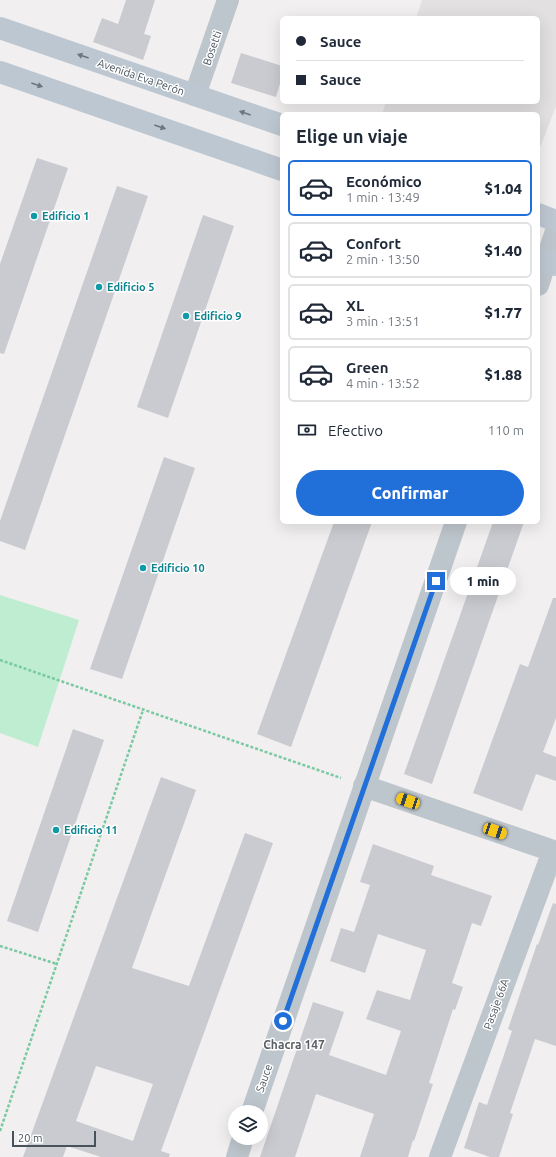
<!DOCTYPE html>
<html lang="es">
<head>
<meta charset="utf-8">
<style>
  body { margin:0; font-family:Ubuntu,sans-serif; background:#f6f6f7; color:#1f2937; height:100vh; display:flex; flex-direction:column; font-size:15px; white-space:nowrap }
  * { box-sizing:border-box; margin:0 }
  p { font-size:13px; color:#747a83 }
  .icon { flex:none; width:22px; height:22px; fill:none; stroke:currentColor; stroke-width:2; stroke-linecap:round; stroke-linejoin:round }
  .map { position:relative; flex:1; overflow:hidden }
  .sheet { position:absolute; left:280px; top:112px; width:260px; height:412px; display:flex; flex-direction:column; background:#fff; border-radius:6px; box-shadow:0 4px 16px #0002 }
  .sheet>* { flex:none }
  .guide { position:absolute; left:280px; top:16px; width:260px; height:88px; border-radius:6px; box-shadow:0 4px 16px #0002; display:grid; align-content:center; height:88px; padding:0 16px; background:#fff }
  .buttons { position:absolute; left:228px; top:1105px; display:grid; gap:8px }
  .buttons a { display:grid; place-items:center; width:40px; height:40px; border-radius:50%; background:#fff; box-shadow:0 4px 16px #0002; font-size:20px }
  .scale { position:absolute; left:12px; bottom:10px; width:84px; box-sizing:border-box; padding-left:4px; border:2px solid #48525b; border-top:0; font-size:11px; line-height:14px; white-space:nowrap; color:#48525b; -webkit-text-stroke:3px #fff; paint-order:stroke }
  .end { position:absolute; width:18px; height:18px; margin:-9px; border:5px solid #216fd9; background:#fff; box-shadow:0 0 0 2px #fff }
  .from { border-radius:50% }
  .bubble { position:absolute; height:28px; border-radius:14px; background:#fff; box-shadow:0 4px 16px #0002; font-size:13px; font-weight:800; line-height:28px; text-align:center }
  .car { position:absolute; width:12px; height:24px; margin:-12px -6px; border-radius:5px; box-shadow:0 0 3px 1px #0007; background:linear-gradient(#f5c518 24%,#345 0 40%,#f5c518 0 76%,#345 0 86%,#f5c518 0) }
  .guide b { display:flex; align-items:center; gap:14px; height:38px; font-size:15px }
  .guide b+b { border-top:1px solid #e0e1e3 }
  .guide i { width:10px; height:10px; background:#1f2937 }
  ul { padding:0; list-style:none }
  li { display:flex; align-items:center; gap:12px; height:56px; margin:0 8px 6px; padding:0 8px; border:2px solid #e0e1e3; border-radius:6px }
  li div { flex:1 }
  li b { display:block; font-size:15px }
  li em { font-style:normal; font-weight:800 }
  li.current { border-color:#216fd9 }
  li>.icon { width:36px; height:36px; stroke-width:1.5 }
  h2 { padding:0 16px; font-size:18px; line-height:48px }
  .pay { display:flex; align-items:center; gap:10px; height:44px; padding:0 16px; font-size:15px }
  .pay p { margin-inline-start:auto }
  .button { display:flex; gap:8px; margin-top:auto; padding:8px 16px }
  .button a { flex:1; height:46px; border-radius:24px; background:#216fd9; color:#fff; font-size:16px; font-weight:800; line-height:46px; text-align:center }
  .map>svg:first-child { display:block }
</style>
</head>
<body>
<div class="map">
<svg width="556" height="1157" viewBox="0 0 556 1157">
  <rect width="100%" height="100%" fill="#f1efef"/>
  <!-- education -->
  <path fill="#e2e0e0" d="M422 0H556V106L538 153V114H382L386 102H538V18H416Z"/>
  <!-- green -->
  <path fill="#bfedd2" d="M0 595 79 620 38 747 0 733Z"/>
  <!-- building -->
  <path fill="#c9cbd1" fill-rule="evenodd" d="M126 0H155L144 34 151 36 143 60 93 42 102 18 118 24Z
    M241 53 282 66V77L276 97 231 83Z
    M37 158 68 168 4 354 0 353V264Z
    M117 186 148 196 25 550 0 541V521Z
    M203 215 234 226 168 418 137 407Z
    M164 457 195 468 122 679 90 669Z
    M334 522H372L291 747 257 734Z
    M493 522H524L432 784 404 774Z
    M553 598H556V718L543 752 556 757V781L536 774 522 811 473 793 520 664 528 667Z
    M73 729 104 740 38 932 7 921Z
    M161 777 196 790 132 968 189 986 245 833 273 843 161 1151 170 1154 169 1157H101L67 1146 63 1157H23ZM96 1066 153 1084 133 1141 76 1121Z
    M373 844 434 866 431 875 492 896 481 926 472 923 452 983 463 987 455 1010 453 1009 429 1083 433 1084 414 1141 413 1140 408 1157H360L374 1114 316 1094 295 1157H260L313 1002 344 1012 329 1055 386 1075 401 1031 366 1019 377 990 410 1000 426 950 378 934 365 973 330 961 341 928 354 932 370 885 360 882Z
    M553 903 556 904V1046L535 1039 510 1113 513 1114 499 1157H490L464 1148 479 1102 487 1105 512 1031 508 1029 537 944 538 945Z"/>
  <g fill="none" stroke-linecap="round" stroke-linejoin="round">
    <!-- path -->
    <path stroke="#79c9a3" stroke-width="2.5" stroke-dasharray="3 2" stroke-linecap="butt" d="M0 660 341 778
      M0 946 57 964
      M0 1131 143 710"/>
    <!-- street -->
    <path stroke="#bec6cd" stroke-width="22" d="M195 95 228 0
      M538 285 556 231
      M364 786 556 852
      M252 1112 456 522
      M237 1157 243 1138
      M440 1157 553 851"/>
    <!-- secondary -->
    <path stroke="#bdc7d2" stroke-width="22" d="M0 28 282 125
      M0 72 282 170
      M538 214 556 221
      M538 258 556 265"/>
  </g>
  <!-- one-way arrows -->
  <defs><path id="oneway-solid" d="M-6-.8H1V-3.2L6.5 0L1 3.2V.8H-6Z"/></defs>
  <g fill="#6b757f">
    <use href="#oneway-solid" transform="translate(83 56) rotate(-161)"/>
    <use href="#oneway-solid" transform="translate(37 85) rotate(19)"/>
    <use href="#oneway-solid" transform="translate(245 113) rotate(-161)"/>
    <use href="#oneway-solid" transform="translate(160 127) rotate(19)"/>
  </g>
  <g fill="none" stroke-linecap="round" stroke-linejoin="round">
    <!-- route -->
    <path stroke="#216fd9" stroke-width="5" d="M283 1021 436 581"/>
  </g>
  <!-- markers -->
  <g fill="#0f9aa8" stroke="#fff" stroke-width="1.5">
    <circle cx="34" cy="216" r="4"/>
    <circle cx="99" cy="287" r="4"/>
    <circle cx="186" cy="316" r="4"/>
    <circle cx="143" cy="568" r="4"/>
    <circle cx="56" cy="830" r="4"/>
  </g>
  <g text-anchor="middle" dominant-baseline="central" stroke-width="3" stroke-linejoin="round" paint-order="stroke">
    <!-- street labels -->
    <g font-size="11" fill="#48525b" stroke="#fff">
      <text transform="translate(212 48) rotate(-71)">Bosetti</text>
      <text transform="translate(141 77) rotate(19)">Avenida Eva Perón</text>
      <text transform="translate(496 1004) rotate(-70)">Pasaje 66A</text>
      <text transform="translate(264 1078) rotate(-71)">Sauce</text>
    </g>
    <!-- culture labels -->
    <g font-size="11" font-weight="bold" fill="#0d838f" stroke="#fff" text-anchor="start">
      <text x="42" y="216">Edificio 1</text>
      <text x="107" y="287">Edificio 5</text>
      <text x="194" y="316">Edificio 9</text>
      <text x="151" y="568">Edificio 10</text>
      <text x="64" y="830">Edificio 11</text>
    </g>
    <!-- neighbourhood labels -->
    <g font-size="12" font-weight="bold" fill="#5c5f63" stroke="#fff">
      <text x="294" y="1044">Chacra 147</text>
    </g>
  </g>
</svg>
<div class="buttons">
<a><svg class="icon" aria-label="layers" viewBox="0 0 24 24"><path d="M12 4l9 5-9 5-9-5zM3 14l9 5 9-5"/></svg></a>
</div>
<div class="scale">20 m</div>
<i class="end from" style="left:283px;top:1021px"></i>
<i class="end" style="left:436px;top:581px"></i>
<div class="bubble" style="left:450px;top:567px;width:66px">1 min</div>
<i class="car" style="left:408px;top:801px;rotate:289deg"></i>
<i class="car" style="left:495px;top:831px;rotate:109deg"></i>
<div class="guide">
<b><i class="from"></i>Sauce</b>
<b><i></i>Sauce</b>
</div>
<section class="sheet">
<h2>Elige un viaje</h2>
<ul>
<li class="current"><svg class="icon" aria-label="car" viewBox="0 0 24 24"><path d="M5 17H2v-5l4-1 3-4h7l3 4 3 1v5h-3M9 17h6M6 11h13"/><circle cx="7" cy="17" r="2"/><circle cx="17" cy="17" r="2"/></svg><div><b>Económico</b><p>1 min · 13:49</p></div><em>$1.04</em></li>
<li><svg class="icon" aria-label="car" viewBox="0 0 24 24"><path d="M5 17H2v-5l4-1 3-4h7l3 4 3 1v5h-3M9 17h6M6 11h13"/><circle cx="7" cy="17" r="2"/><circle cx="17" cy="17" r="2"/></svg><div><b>Confort</b><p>2 min · 13:50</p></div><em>$1.40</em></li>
<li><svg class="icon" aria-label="car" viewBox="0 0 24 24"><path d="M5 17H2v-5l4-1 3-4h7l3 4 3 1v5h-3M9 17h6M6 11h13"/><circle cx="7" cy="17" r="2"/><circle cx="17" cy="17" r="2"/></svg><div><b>XL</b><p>3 min · 13:51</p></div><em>$1.77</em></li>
<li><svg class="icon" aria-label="car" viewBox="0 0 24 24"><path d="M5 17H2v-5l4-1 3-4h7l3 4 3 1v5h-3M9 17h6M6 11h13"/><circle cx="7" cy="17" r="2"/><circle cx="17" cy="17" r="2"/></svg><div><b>Green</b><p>4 min · 13:52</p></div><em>$1.88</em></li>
</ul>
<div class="pay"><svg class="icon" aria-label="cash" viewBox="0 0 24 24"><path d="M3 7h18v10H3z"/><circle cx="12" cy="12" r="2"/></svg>Efectivo<p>110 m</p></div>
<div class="button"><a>Confirmar</a></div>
</section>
</div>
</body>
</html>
